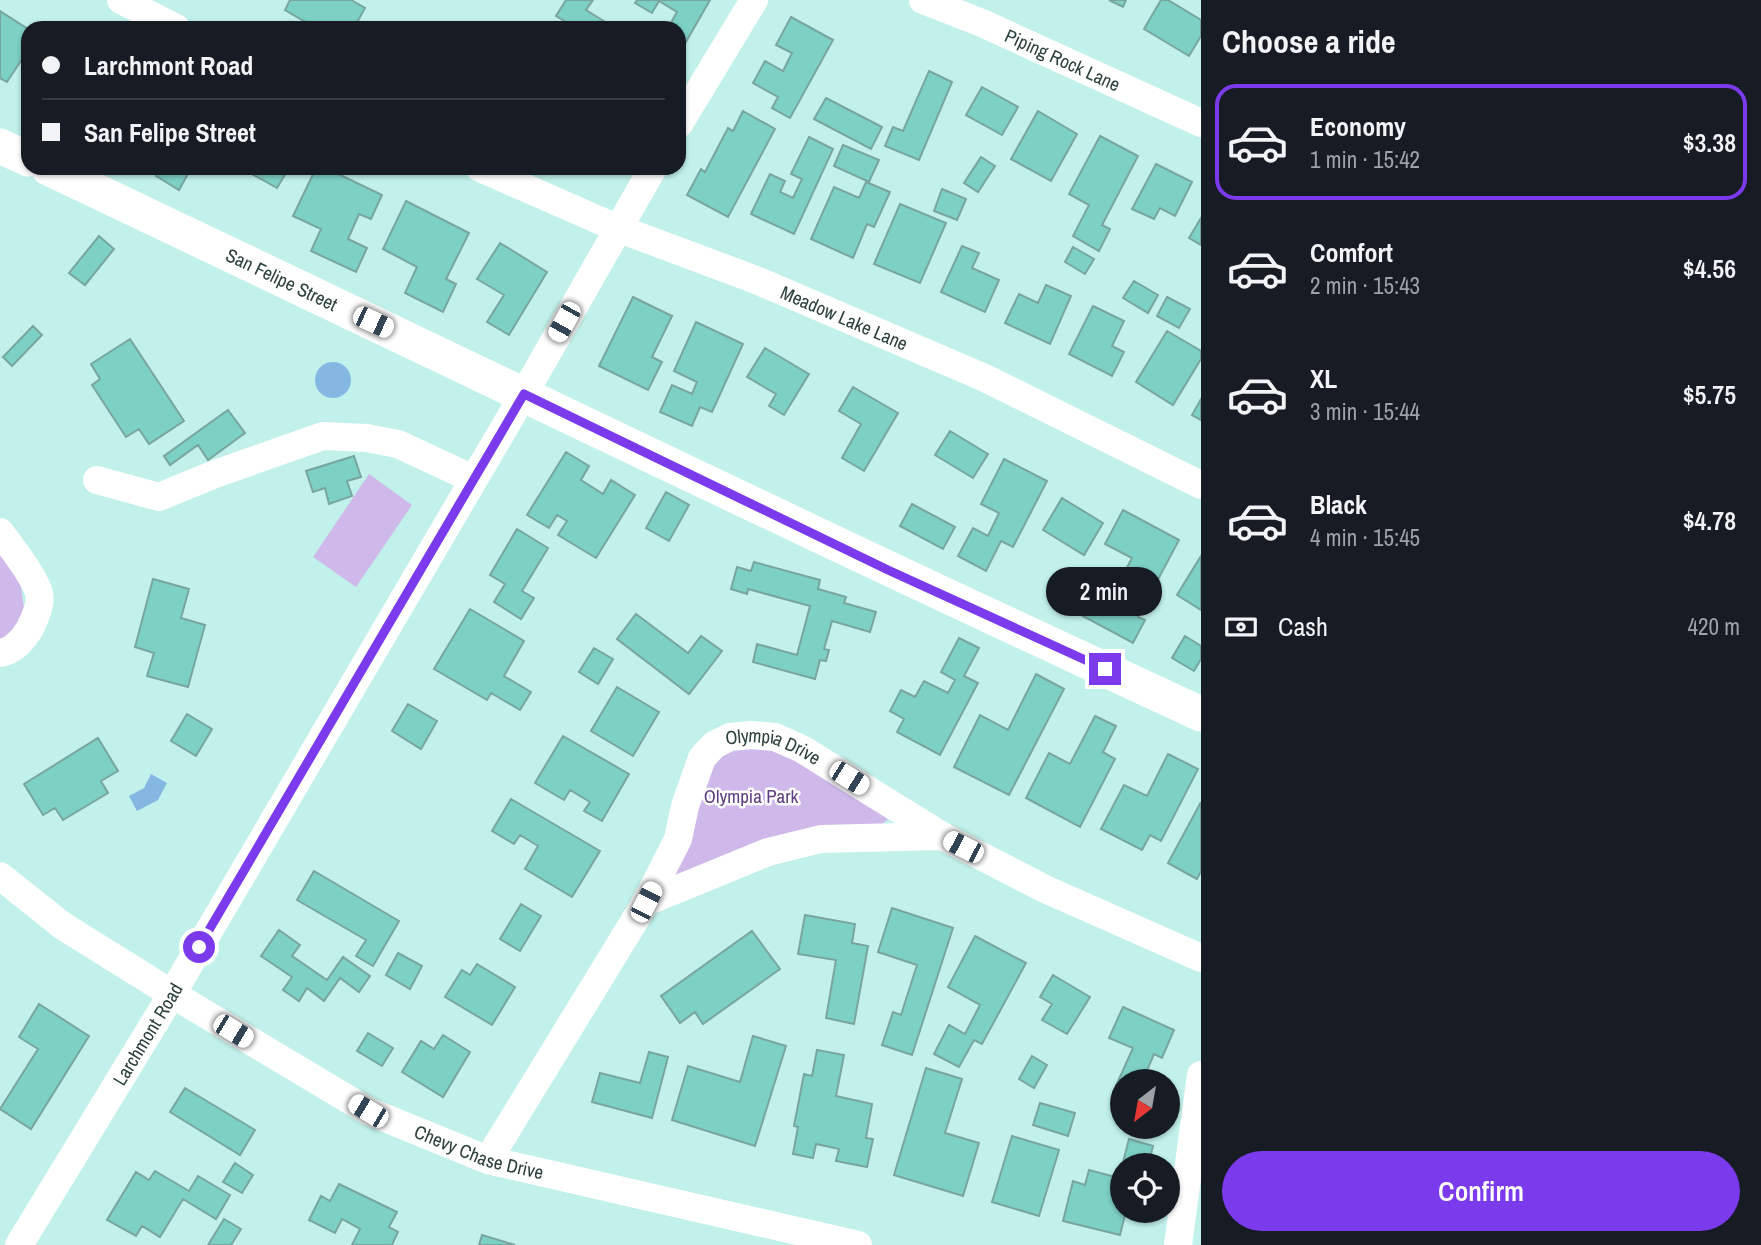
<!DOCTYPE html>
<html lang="en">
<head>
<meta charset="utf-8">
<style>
  body { margin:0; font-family:"Archivo Narrow",sans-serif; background:#242831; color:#f1f3f6; height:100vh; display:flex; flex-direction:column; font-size:26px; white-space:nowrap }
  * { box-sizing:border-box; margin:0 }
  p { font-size:23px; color:#9ea1a6 }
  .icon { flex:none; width:38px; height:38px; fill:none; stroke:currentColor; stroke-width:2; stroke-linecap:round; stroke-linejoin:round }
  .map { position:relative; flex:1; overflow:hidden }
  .panel { display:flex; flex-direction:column; background:#171b24; width:560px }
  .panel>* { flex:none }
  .banner { position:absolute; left:21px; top:21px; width:665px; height:154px; border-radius:21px; box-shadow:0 2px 5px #0004; display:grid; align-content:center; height:154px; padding:0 21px; background:#171b24 }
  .needle { width:46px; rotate:211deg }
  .controls { position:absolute; left:1110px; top:1069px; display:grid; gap:14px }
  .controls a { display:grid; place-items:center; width:70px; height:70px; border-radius:50%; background:#171b24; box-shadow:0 2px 5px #0004; font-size:35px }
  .end { position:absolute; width:32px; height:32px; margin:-16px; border:9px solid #7c3aed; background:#fff; box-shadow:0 0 0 4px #fff }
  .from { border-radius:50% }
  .bubble { position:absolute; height:49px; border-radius:24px; background:#171b24; box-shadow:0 2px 5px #0004; font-size:23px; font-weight:600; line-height:49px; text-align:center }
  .car { position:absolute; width:21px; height:42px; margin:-21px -10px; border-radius:9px; box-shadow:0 0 5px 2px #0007; background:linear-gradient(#fff 24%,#345 0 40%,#fff 0 76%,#345 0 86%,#fff 0) }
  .banner b { display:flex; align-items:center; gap:24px; height:66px; font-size:26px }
  .banner b+b { border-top:2px solid #363941 }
  .banner i { width:18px; height:18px; background:#f1f3f6 }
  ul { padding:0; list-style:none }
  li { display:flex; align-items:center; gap:21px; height:116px; margin:0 14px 10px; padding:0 7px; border:4px solid transparent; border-radius:21px }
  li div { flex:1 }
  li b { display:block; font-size:26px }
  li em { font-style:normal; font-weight:600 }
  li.active { border-color:#7c3aed }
  li>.icon { width:63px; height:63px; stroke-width:1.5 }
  h2 { padding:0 21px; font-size:32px; line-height:84px }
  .pay { display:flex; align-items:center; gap:18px; height:77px; padding:0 21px; font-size:26px }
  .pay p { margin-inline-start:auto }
  .cta { display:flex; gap:14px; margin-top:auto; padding:14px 21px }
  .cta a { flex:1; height:80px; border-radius:42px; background:#7c3aed; color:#fff; font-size:28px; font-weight:600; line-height:80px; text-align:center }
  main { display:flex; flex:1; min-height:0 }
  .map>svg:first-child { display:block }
</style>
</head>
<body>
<main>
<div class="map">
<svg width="1201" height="1245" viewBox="0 0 1201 1245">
  <rect width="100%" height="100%" fill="#c1f1ea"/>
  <!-- green -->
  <path fill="#ceb9ea" d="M369 474 412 505 356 587 313 557Z
    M0 552 20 581 24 608 17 632 0 643Z
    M737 746 765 747 794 757 886 812 888 819 882 824 676 878 672 870 712 763Z"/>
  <!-- water -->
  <path fill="#84b8e3" d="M315 380a18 18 0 1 1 36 0a18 18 0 1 1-36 0Z
    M151 774 167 783 158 800 137 811 129 796 144 788Z"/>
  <!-- building -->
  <path fill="#7dd0c4" stroke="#78a69f" stroke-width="2" d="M290 0H351L365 8 354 28H316L285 10Z
    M566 0H593L586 10 607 23 604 28H576L556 16Z
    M637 0H710L679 54V28H668L677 12 659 1 652 13 635 3Z
    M1109 0H1126L1123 7Z
    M1161 0H1168L1201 20V36L1189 56 1144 29Z
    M0 11 28 29V50L7 82 0 78Z
    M791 17 833 40 790 118 772 108 778 97 753 83 765 61 783 71 792 53 776 45Z
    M929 71 952 82 919 160 885 146 893 127 903 131Z
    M982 87 1018 107 1002 135 966 115Z
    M826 98 882 127 871 149 814 119Z
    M743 111 775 129 728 217 687 195 701 169 705 172 728 128 733 131Z
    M1038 111 1077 134 1051 181 1011 159Z
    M1100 136 1138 156 1102 225 1110 229 1099 251 1073 236 1089 205 1069 194Z
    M809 137 833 149 794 234 751 214 770 174 785 181 780 192 793 198 802 179 791 174Z
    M843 145 879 160 869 182 834 166Z
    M981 157 995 166 978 192 964 183Z
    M1156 164 1192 182 1175 216 1160 208 1154 219 1132 209Z
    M161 168H182L189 172 179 190 156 176Z
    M241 168H289L277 188Z
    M316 168H326L382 195 371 219 359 214 348 239 367 248 356 272 311 251 321 229 293 216Z
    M866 182 890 192 874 227 867 224 853 258 811 239 834 187 859 198Z
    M942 189 966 199 957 220 934 211Z
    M406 201 469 233 446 279 456 284 443 312 405 293 417 267 383 249Z
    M900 204 946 223 920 283 874 264Z
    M1201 218V245L1189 238Z
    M99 236 114 249 85 285 69 273Z
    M500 243 547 272 509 335 487 322 504 295 477 279Z
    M962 246 979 253 972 268 999 280 985 312 941 292Z
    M1073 247 1094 259 1085 274 1065 262Z
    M1134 281 1158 295 1148 313 1123 298Z
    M1046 285 1071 296 1050 344 1005 323 1019 294 1038 303Z
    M633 297 672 316 652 357 662 362 648 390 599 366Z
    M1167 297 1190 309 1179 328 1157 316Z
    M1093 306 1124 321 1112 346 1124 352 1112 376 1069 354Z
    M696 322 743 344 712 412 700 407 692 426 660 412 672 385 692 394 697 382 674 371Z
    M33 326 42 335 12 366 3 357Z
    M1167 331 1201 351V359L1173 405 1136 382Z
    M130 339 184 421 149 444 139 429 126 437 92 385 100 379 91 364Z
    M765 348 809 374 784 415 769 406 776 394 747 377Z
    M853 387 898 413 864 471 842 458 861 424 839 411Z
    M1201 399V420L1192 415Z
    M228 410 245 433 208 460 198 445 170 465 164 456Z
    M950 431 988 454 973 478 935 455Z
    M566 452 589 466 581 480 603 494 611 480 635 495 596 558 558 535 567 521 557 515 549 528 527 515Z
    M354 456 361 477 347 481 352 496 329 504 325 488 313 492 306 471Z
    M1004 459 1047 481 1013 547 1001 541 986 571 958 556 973 528 988 536 999 513 981 504Z
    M666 492 689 505 669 541 646 528Z
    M1062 498 1103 523 1084 555 1043 530Z
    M912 504 955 527 943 549 900 526Z
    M1123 510 1179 540 1138 617 1145 620 1133 643 1068 608 1076 594 1105 609 1132 558 1105 544Z
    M517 529 548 548 522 591 534 598 521 619 494 602 505 584 490 575Z
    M1201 556V610L1177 595Z
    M754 562 820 580 818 589 846 597 844 603 876 612 870 632 832 621 824 649 829 650 826 661 820 660 815 679 753 662 757 644 797 655 810 606 748 589 747 594 731 589 737 567 751 571Z
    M153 579 189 589 181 618 205 625 188 687 147 676 154 653 135 647Z
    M470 609 524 641 504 676 531 692 520 710 491 693 487 700 434 669Z
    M636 614 688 653 701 636 722 651 689 694 617 639Z
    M1185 636 1201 646V659L1194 671 1172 658Z
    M959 638 979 648 964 676 978 683 940 755 897 732 904 719 890 711 901 690 915 697 924 681 948 693 955 680 941 672Z
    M594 648 613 659 598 684 579 672Z
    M1036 674 1064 689 1009 795 954 767 980 715 1008 730Z
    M617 687 659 712 633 756 591 731Z
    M408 704 437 721 421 749 392 731Z
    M187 714 212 729 196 756 171 741Z
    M1095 716 1116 726 1103 752 1115 759 1080 827 1026 798 1049 753 1070 764Z
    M563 736 629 774 602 821 584 811 590 802 570 790 564 800 535 783Z
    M98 738 118 771 101 781 108 793 63 820 55 808 43 815 24 784Z
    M1168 754 1198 769 1161 841 1150 835 1142 850 1101 829 1124 785 1147 796Z
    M511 799 600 851 572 897 525 869 538 846 520 835 514 844 492 831Z
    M1201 802V871L1197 879 1168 863Z
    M314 871 399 921 373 966 356 956 366 940 297 900Z
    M521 904 541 916 520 951 500 939Z
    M892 908 953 928 912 1055 882 1045 893 1012 901 1015 917 965 878 952Z
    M805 915 855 924 852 943 868 946 854 1024 826 1018 836 960 798 954Z
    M279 930 300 945 292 956 327 980 343 957 370 976 359 992 340 978 324 1001 307 988 299 1001 283 990 292 977 261 956Z
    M752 931 780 969 703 1024 695 1012 680 1023 661 996Z
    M975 936 1026 963 982 1044 974 1040 959 1067 934 1054 949 1025 965 1034 980 1005 948 987Z
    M398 953 422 966 410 989 386 975Z
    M477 964 515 987 492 1025 445 997 462 970 470 975Z
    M1053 975 1090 997 1067 1034 1042 1020 1052 1004 1040 997Z
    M39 1004 89 1036 31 1129 0 1109 38 1049 19 1037Z
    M1123 1007 1174 1030 1162 1058 1154 1054 1142 1082H1122V1088L1116 1086 1133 1048 1109 1038Z
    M368 1033 393 1048 382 1066 357 1051Z
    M443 1035 470 1052 443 1097 402 1072 421 1041 434 1049Z
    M753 1036 786 1046 755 1146 672 1120 688 1066 740 1082Z
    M817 1050 844 1055 836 1096 872 1104 866 1138 873 1139 867 1167 836 1161 839 1149 816 1144 813 1158 793 1154 798 1127 794 1126 804 1074 812 1076Z
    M649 1052 668 1057 652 1118 592 1102 600 1073 640 1083Z
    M1032 1056 1047 1065 1034 1088 1019 1079Z
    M926 1068 962 1079 945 1133 979 1143 963 1196 894 1175Z
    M185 1088 255 1130 240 1155 170 1112Z
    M1040 1103 1075 1113 1068 1136 1033 1125Z
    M1012 1136 1059 1150 1039 1216 992 1202Z
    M1129 1139 1153 1146 1148 1166H1122Z
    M235 1163 253 1175 242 1193 223 1182Z
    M1122 1166V1211H1137L1135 1217 1125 1215 1120 1235 1063 1221 1073 1181 1085 1185 1089 1170 1119 1178Z
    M155 1171 189 1191 198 1176 230 1195 216 1219 183 1199 160 1237 142 1226 136 1236 107 1220 136 1172 149 1180Z
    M339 1184 397 1212 389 1227 398 1232 392 1245H352L360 1229 342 1219 335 1233 309 1220 321 1196 330 1201Z
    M224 1219 241 1229 231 1245H208Z
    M482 1235 515 1245H479Z"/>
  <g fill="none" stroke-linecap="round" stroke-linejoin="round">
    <!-- minor -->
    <g stroke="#fff" stroke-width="28">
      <path d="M121 0 176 28"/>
      <path id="s1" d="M923 0 982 23 1201 123"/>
      <path d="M679 124 754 0"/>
      <path id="s2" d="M480 168 617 228 756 280 985 378 1201 485"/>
      <path d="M97 480 159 497 215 474 323 436 367 438 398 444 473 479"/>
      <path d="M0 532C10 545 35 578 39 593 42 604 34 620 29 630 22 641 13 651 0 653"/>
      <path id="s3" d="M0 876 63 926 172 994 368 1111 488 1160 858 1245"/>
      <path id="s4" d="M646 902 678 839 685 806 702 758 714 745 730 737 751 735 775 737 802 749 942 836"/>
      <path d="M488 1160 646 902 768 852 821 839 942 836 1045 889 1201 958"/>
      <path id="s5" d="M19 1245 172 994 524 394 653 168"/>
      <path d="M1178 1245 1201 1075"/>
    </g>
    <!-- major -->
    <g stroke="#fff" stroke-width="35">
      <path d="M0 146 28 159"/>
      <path id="s6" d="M48 168C432 350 814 536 1201 714"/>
    </g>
  </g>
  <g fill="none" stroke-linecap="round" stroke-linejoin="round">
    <!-- route -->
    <path stroke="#7c3aed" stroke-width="9" d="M199 947 524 394 888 570 1105 669"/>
  </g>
  <g text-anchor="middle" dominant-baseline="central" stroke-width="5" stroke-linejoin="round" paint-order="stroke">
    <!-- street labels -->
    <g font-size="19" fill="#2c403d" stroke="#fff">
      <text stroke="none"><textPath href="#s1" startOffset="152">Piping Rock Lane</textPath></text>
      <text stroke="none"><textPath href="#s6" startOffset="259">San Felipe Street</textPath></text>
      <text stroke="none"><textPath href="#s2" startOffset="394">Meadow Lake Lane</textPath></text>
      <text stroke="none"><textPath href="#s4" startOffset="236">Olympia Drive</textPath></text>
      <text stroke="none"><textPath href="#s5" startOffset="247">Larchmont Road</textPath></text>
      <text stroke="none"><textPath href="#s3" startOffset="556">Chevy Chase Drive</textPath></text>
    </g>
    <!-- park labels -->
    <g font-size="19" fill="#5e3d81" stroke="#fff">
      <text x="751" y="796">Olympia Park</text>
    </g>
  </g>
</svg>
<div class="controls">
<a><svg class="needle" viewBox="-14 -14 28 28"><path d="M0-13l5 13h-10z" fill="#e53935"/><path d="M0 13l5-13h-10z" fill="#9ea1a6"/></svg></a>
<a><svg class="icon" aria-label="locate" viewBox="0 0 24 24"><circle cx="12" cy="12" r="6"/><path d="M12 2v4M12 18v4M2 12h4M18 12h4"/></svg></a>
</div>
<i class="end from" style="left:199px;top:947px"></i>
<i class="end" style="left:1105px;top:669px"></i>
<div class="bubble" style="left:1046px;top:567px;width:116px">2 min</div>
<i class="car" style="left:373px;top:322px;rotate:115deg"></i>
<i class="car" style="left:564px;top:322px;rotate:209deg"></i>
<i class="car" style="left:849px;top:778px;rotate:122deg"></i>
<i class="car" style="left:963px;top:847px;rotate:297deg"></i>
<i class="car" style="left:646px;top:902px;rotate:27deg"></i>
<i class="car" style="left:233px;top:1031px;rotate:121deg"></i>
<i class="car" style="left:368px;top:1111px;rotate:301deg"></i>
<div class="banner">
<b><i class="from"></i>Larchmont Road</b>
<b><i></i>San Felipe Street</b>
</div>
</div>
<section class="panel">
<h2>Choose a ride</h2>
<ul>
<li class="active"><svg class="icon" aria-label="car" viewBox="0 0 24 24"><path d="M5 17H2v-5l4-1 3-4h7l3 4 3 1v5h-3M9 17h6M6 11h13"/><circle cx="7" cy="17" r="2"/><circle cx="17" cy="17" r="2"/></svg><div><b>Economy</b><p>1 min · 15:42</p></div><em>$3.38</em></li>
<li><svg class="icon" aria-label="car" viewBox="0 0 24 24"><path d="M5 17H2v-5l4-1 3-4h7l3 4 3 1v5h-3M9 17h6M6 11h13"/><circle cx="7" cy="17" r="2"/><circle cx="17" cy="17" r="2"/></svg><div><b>Comfort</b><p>2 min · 15:43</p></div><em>$4.56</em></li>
<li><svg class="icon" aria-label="car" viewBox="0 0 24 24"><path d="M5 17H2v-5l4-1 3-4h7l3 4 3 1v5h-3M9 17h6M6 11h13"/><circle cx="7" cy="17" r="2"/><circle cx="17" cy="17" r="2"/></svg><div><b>XL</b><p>3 min · 15:44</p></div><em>$5.75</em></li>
<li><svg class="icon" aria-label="car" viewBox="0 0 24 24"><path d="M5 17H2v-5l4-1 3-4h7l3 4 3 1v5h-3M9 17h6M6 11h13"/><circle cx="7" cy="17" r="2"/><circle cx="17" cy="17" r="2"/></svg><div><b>Black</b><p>4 min · 15:45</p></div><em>$4.78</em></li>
</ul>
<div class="pay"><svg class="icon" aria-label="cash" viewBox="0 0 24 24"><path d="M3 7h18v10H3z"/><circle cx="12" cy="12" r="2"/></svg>Cash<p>420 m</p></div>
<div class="cta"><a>Confirm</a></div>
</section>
</main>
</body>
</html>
